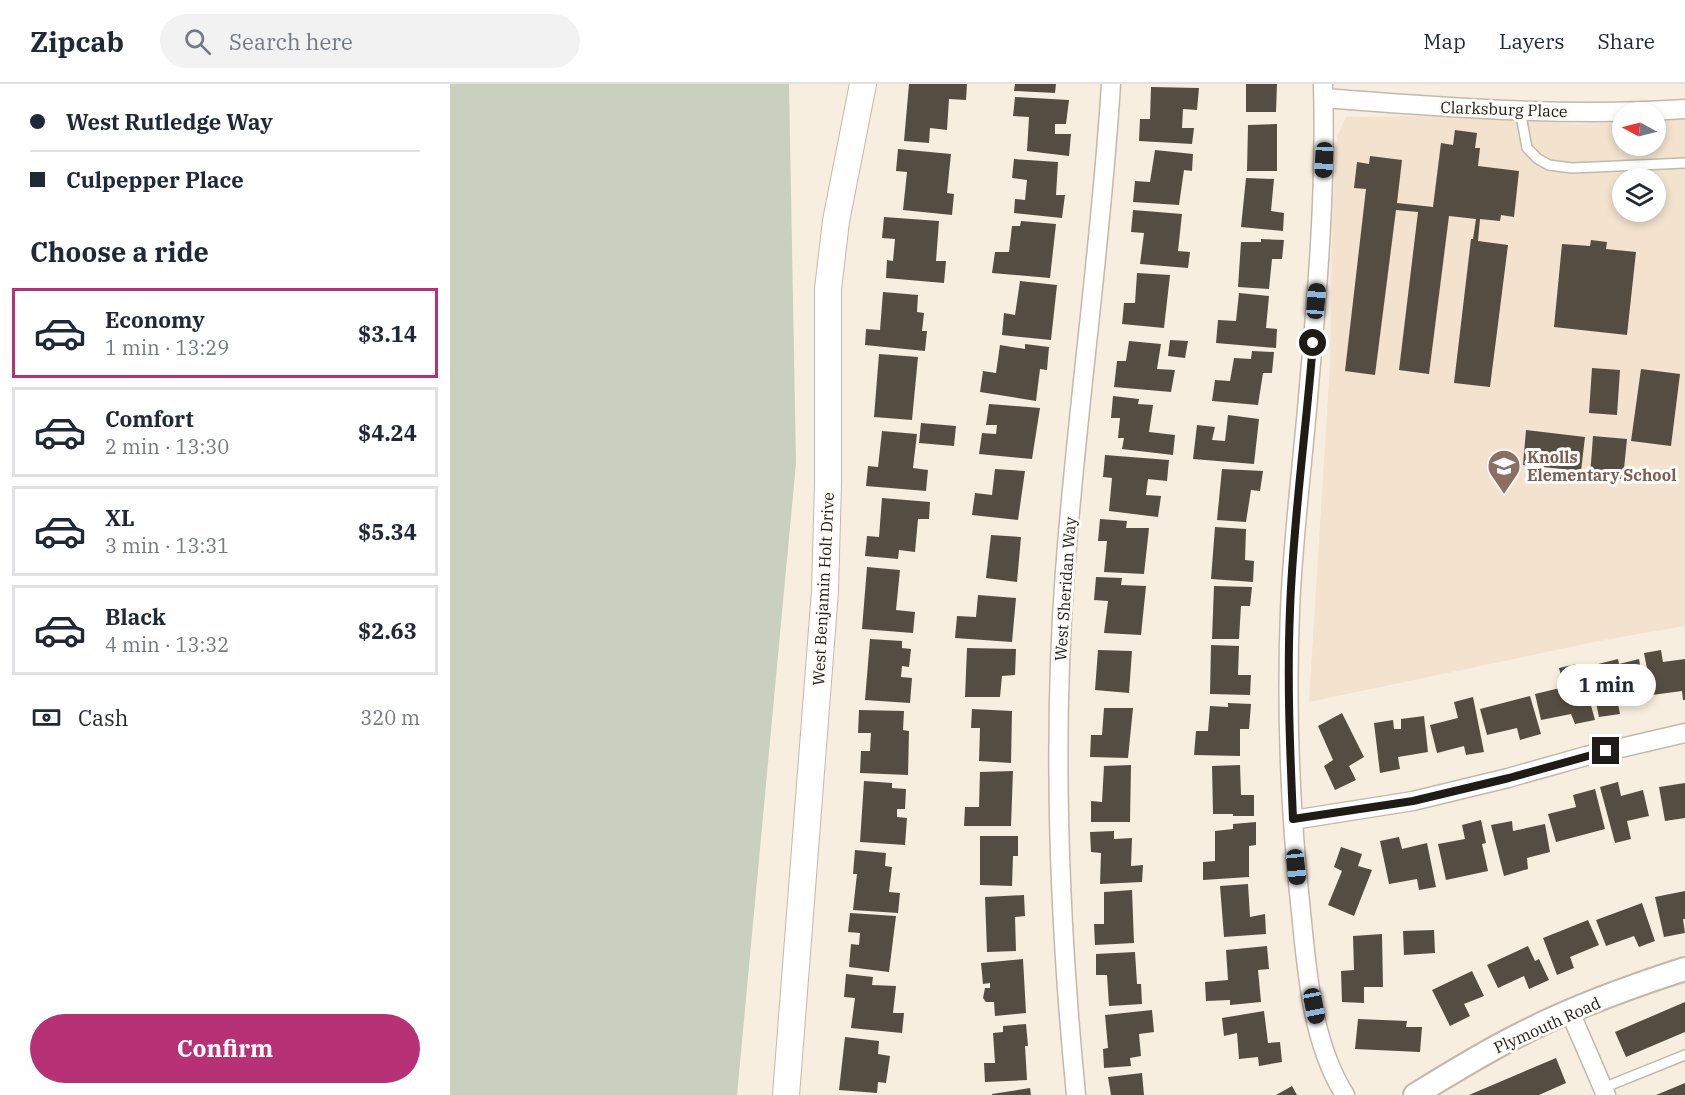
<!DOCTYPE html>
<html lang="en">
<head>
<meta charset="utf-8">
<style>
  body { margin:0; font-family:"IBM Plex Serif",serif; background:#f2f2f3; color:#1f2937; height:100vh; display:flex; flex-direction:column; font-size:22px; white-space:nowrap }
  * { box-sizing:border-box; margin:0 }
  p { font-size:20px; color:#747a83 }
  .icon { flex:none; width:33px; height:33px; fill:none; stroke:currentColor; stroke-width:2; stroke-linecap:round; stroke-linejoin:round }
  .map { position:relative; flex:1; overflow:hidden }
  .details { display:flex; flex-direction:column; background:#fff; width:450px }
  .details>* { flex:none }
  .hud { display:grid; align-content:center; height:132px; padding:0 30px; background:#fff }
  .needle { width:39px; rotate:277deg }
  .tools { position:absolute; left:1162px; top:18px; display:grid; gap:12px }
  .tools a { display:grid; place-items:center; width:54px; height:54px; border-radius:50%; background:#fff; box-shadow:0 3px 9px #0003; font-size:30px }
  .end { position:absolute; width:27px; height:27px; margin:-14px; border:8px solid #1f1b16; background:#fff; box-shadow:0 0 0 3px #fff }
  .from { border-radius:50% }
  .bubble { position:absolute; height:42px; border-radius:21px; background:#fff; box-shadow:0 3px 9px #0003; font-size:20px; font-weight:800; line-height:42px; text-align:center }
  .car { position:absolute; width:18px; height:36px; margin:-18px -9px; border-radius:8px; box-shadow:0 0 4px 2px #0007; background:linear-gradient(#222 24%,#8ab4d8 0 40%,#222 0 76%,#8ab4d8 0 86%,#222 0) }
  .hud b { display:flex; align-items:center; gap:21px; height:57px; font-size:22px }
  .hud b+b { border-top:2px solid #e0e1e3 }
  .hud i { width:15px; height:15px; background:#1f2937 }
  ul { padding:0; list-style:none }
  li { display:flex; align-items:center; gap:18px; height:90px; margin:0 12px 9px; padding:0 18px; border:3px solid #e0e1e3; border-radius:0px }
  li div { flex:1 }
  li b { display:block; font-size:22px }
  li em { font-style:normal; font-weight:800 }
  li.active { border-color:#b63176 }
  li>.icon { width:54px; height:54px; stroke-width:1.5 }
  h2 { padding:0 30px; font-size:27px; line-height:72px }
  .pay { display:flex; align-items:center; gap:15px; height:66px; padding:0 30px; font-size:22px }
  .pay p { margin-inline-start:auto }
  .primary-button { display:flex; gap:12px; margin-top:auto; padding:12px 30px }
  .primary-button a { flex:1; height:69px; border-radius:36px; background:#b63176; color:#fff; font-size:24px; font-weight:800; line-height:69px; text-align:center }
  header { display:flex; align-items:center; gap:36px; box-sizing:border-box; height:84px; padding:0 30px; background:#fff; border-bottom:2px solid #e0e1e3 }
  header strong { font-size:28px }
  nav { display:flex; gap:33px; margin-inline-start:auto; font-size:21px }
  .search { width:420px; height:54px; background:#f2f2f3; display:flex; align-items:center; gap:15px; box-sizing:border-box; padding:0 21px; border-radius:33px; color:#747a83; font-size:22px }
  main { display:flex; flex:1; min-height:0 }
  .map>svg:first-child { display:block }
</style>
</head>
<body>
<header>
<strong>Zipcab</strong>
<div class="search"><svg class="icon" aria-label="search" viewBox="0 0 24 24"><circle cx="10" cy="10" r="6"/><path d="M15 15l6 6"/></svg>Search here</div>
<nav><a>Map</a><a>Layers</a><a>Share</a></nav>
</header>
<main>
<section class="details">
<div class="hud">
<b><i class="from"></i>West Rutledge Way</b>
<b><i></i>Culpepper Place</b>
</div>
<h2>Choose a ride</h2>
<ul>
<li class="active"><svg class="icon" aria-label="car" viewBox="0 0 24 24"><path d="M5 17H2v-5l4-1 3-4h7l3 4 3 1v5h-3M9 17h6M6 11h13"/><circle cx="7" cy="17" r="2"/><circle cx="17" cy="17" r="2"/></svg><div><b>Economy</b><p>1 min · 13:29</p></div><em>$3.14</em></li>
<li><svg class="icon" aria-label="car" viewBox="0 0 24 24"><path d="M5 17H2v-5l4-1 3-4h7l3 4 3 1v5h-3M9 17h6M6 11h13"/><circle cx="7" cy="17" r="2"/><circle cx="17" cy="17" r="2"/></svg><div><b>Comfort</b><p>2 min · 13:30</p></div><em>$4.24</em></li>
<li><svg class="icon" aria-label="car" viewBox="0 0 24 24"><path d="M5 17H2v-5l4-1 3-4h7l3 4 3 1v5h-3M9 17h6M6 11h13"/><circle cx="7" cy="17" r="2"/><circle cx="17" cy="17" r="2"/></svg><div><b>XL</b><p>3 min · 13:31</p></div><em>$5.34</em></li>
<li><svg class="icon" aria-label="car" viewBox="0 0 24 24"><path d="M5 17H2v-5l4-1 3-4h7l3 4 3 1v5h-3M9 17h6M6 11h13"/><circle cx="7" cy="17" r="2"/><circle cx="17" cy="17" r="2"/></svg><div><b>Black</b><p>4 min · 13:32</p></div><em>$2.63</em></li>
</ul>
<div class="pay"><svg class="icon" aria-label="cash" viewBox="0 0 24 24"><path d="M3 7h18v10H3z"/><circle cx="12" cy="12" r="2"/></svg>Cash<p>320 m</p></div>
<div class="primary-button"><a>Confirm</a></div>
</section>
<div class="map">
<svg width="1235" height="1011" viewBox="0 0 1235 1011">
  <rect width="100%" height="100%" fill="#f8eee0"/>
  <!-- built -->
  <path fill="#f2e2ce" fill-rule="evenodd" d="M981 32 1130 40 1173 38V62H1206V36L1235 35V542L1154 556 859 618 880 281 882 143 887 53 896 33ZM1173 94H1206V128H1173Z"/>
  <!-- green -->
  <path fill="#c9d1be" d="M0 0H339L346 379 287 1011H0Z"/>
  <!-- building -->
  <path fill="#564d42" d="M459 0H517L516 16 499 15 497 46 480 44 479 59 454 57Z
    M565 0H606L605 9 564 7Z
    M796 0H827L826 28H796Z
    M701 3 749 4 747 26 733 25 732 44H744L742 60 689 57 690 35H700Z
    M565 13 619 16 616 40H605V50H621L619 72 577 67 579 33 563 32Z
    M827 40V87H797L798 41Z
    M1005 46 1027 49 1025 64H1030L1028 82 1069 87 1064 133 1051 131 1050 137 1030 135 1028 157 1058 161 1040 303 1004 299 1021 155H1023L1026 135 999 132 979 290 949 286 968 128 946 126 925 291 895 287 916 105 904 104 907 78 919 80 920 72 952 76 947 119 983 123 991 59 1003 61Z
    M448 65 501 70 497 109 504 110 502 131 453 126 457 88 446 87Z
    M705 66 743 70 742 87 734 86 729 121 683 118 685 97 700 98Z
    M564 75 608 78 606 111H615L612 134 564 129 565 115 575 116 577 96 562 94Z
    M796 94 824 95 821 127 834 129 833 147 791 143Z
    M683 126 732 130 728 167 740 168 738 184 690 180 694 149 681 148Z
    M434 133 489 137 486 177H496L494 199 436 194 437 176 443 177 445 155 432 154Z
    M571 137 606 140 600 194 542 189 545 168H559L562 142H570Z
    M811 155 834 156 832 175H822L819 205 788 203 791 158H811Z
    M1141 156 1157 158 1156 165 1186 168 1177 251 1104 243 1112 160 1140 162Z
    M687 189 720 191 714 244 672 240 674 219H685Z
    M570 197 607 201 601 256 552 251 554 229 565 231Z
    M433 208 468 211 467 228 474 229 472 247H477L475 267 415 261 416 245 430 246Z
    M789 209 819 212 816 244 827 245 826 264 766 259 768 236 786 237Z
    M720 256 738 257 735 274 718 272Z
    M679 257 711 260 707 285 725 286 721 308 664 303 667 277H676Z
    M575 260 599 263 597 286 590 285 586 317 530 308 533 287 546 289 550 261 575 265Z
    M802 267 824 268 822 289H813L808 321 762 317 765 296 780 297 784 274 801 275Z
    M429 270 468 273 462 336 424 333Z
    M1142 284 1170 286 1167 331 1139 329Z
    M1191 285 1230 290 1221 362 1181 357Z
    M663 312 689 315 688 320 703 321 699 348 725 351 723 371 672 365 674 354H668L670 334H661Z
    M539 320 590 324 582 375 529 370 532 349 546 350 547 341H536Z
    M778 331 809 335 804 380 743 375 747 341 765 343 762 356 775 357Z
    M471 339 506 342 504 362 469 359Z
    M1076 346 1135 353 1131 387 1073 381Z
    M432 347 467 350 463 384 478 386 476 407 416 402 418 382 428 383Z
    M1143 352 1177 355 1173 395 1140 392Z
    M655 371 719 376 717 397 698 395 696 411 711 412 708 433 659 427 662 394 653 393Z
    M545 385 575 387 568 436 522 431 525 409 542 411Z
    M772 385 813 387 810 407 801 406 796 438 767 436Z
    M432 414 480 418 479 435H468L465 468 449 466 448 475 415 472 417 452 429 453Z
    M650 435 677 437 676 444H699L694 490 654 488 657 457H648Z
    M765 443 796 445 795 476 804 477 803 498 761 495Z
    M541 451 571 453 567 498 536 494Z
    M417 483 450 486 446 526 465 528 463 549 412 545Z
    M646 493 672 494 671 501 696 502 691 551 654 549 658 517 644 516Z
    M764 502 802 503 800 522H791L789 555H762Z
    M528 511 566 514 562 558 505 554 507 532 526 533Z
    M420 555 452 557V564L461 565 459 583 452 582 451 593 462 594 460 619 415 616Z
    M761 561 789 562 788 591H801L800 611 760 610Z
    M517 564 566 565 565 591 552 592 550 613H515Z
    M648 566 682 567 679 609 645 606Z
    M1211 566 1213 578 1235 575V616H1233L1232 607 1202 611 1194 569Z
    M1168 575 1169 580 1189 575 1195 609 1167 614 1170 630 1149 633 1141 595 1151 593 1148 580Z
    M1126 580 1134 615 1139 614 1145 636 1125 640 1121 630 1091 636 1085 610 1114 603 1109 584Z
    M1080 612 1091 650 1070 656 1067 644 1037 651 1030 625Z
    M1023 613 1034 668 1016 671 1014 662 987 669 980 641 1008 634 1004 618Z
    M778 619 801 620 799 645H790V672L744 671 746 647H758L760 622 778 623Z
    M654 624H683L678 674 640 673 641 651H652Z
    M522 625 562 627 561 679 529 677 530 644H521Z
    M409 626 454 627 453 646 459 647 458 691 410 689 411 667H420L421 649H408Z
    M892 629 914 673 899 682 906 696 885 706 874 682 883 676 868 642Z
    M974 632 978 668 948 673 950 685 930 689 924 639 943 636 944 645H951V635Z
    M681 681 680 738H641V717L652 718 654 682Z
    M790 681 791 711H804V732H783V730H763L762 682Z
    M563 687 561 742H514L515 723H529L530 688Z
    M414 697 442 699V704L456 705 455 725H447V733L457 734 455 761 410 758Z
    M1168 698 1171 712 1193 706 1199 732 1177 737 1181 755 1165 759 1150 703Z
    M1235 699V734L1215 737 1209 703Z
    M1145 705 1155 745 1106 758 1098 730 1126 723 1123 711Z
    M1031 736 1036 759 1032 760 1038 787 996 796 988 760 1015 755 1012 741Z
    M1062 737 1063 747 1095 740 1100 768 1077 774 1078 785 1054 792 1041 741Z
    M806 738V761L799 762V793L753 796V778L765 777V747L783 745V740Z
    M664 747V755L682 754 681 782 693 781 692 798 650 800 651 769 641 768 640 748Z
    M530 752H568V772H563L562 802 530 801Z
    M949 753 952 765 977 759 986 803 969 806 967 795 939 800 930 757Z
    M891 763 912 770 908 782 922 786 904 832 878 821 892 787 884 783Z
    M405 766 436 769 435 782 442 783 439 808 450 809 448 829 403 826 407 790H403Z
    M798 800 800 833 815 830 816 850 774 853 770 802Z
    M682 806 684 859 645 861 644 840H654V808Z
    M1235 807V835H1233L1235 849 1214 853 1205 813Z
    M574 811 575 832 565 833 566 867 537 868 535 813Z
    M1192 819 1205 857 1189 863 1184 852 1156 862 1146 836Z
    M400 829 446 832 439 888 399 883 401 860 409 861 410 849 398 848Z
    M1138 836 1149 861 1120 873 1124 884 1107 891 1093 854Z
    M984 846 985 869 954 871 953 847Z
    M932 850 933 903H914V919L892 918 891 887 904 886 903 852Z
    M817 862 819 885 808 886 811 918 780 921V916L756 917 755 898 778 896 776 866Z
    M1078 862 1085 877 1089 875 1099 896 1079 905 1074 892 1048 904 1037 881Z
    M685 868 687 900H691L692 920 659 922 657 891H646V870Z
    M573 875 576 929 545 932 544 918H536L533 914 535 904H540V899L533 900 531 879Z
    M1022 887 1034 912 1014 920 1020 932 1000 942 982 906Z
    M396 890 423 893 422 901 446 902 443 929H454L452 949 401 944 405 914 394 913Z
    M1235 918V948L1176 973 1165 948Z
    M702 926 704 948 689 950 691 972 680 974 681 982 654 984 653 965 658 964 655 931Z
    M814 927 818 959 830 958 832 978 809 982 808 973 789 975 787 949 774 952 772 934Z
    M908 935 957 937 956 943H972L970 968 905 965Z
    M576 940 578 962H575L577 996 535 998 534 979H545L543 949 553 948V942Z
    M395 953 429 957 428 970 440 972 436 999 428 998 427 1009 389 1006Z
    M1106 974 1116 999 1089 1011H1019Z
    M692 989 694 1011H661L658 993Z
    M1235 999V1011H1206Z
    M842 1002 847 1011H826Z
    M580 1004 581 1011H542V1010Z"/>
  <g fill="none" stroke-linecap="round" stroke-linejoin="round">
    <!-- service casing -->
    <g stroke="#c3b8ab" stroke-width="12">
      <path id="service" d="M1070 26 1077 64 1088 75 1099 81 1122 84 1235 79
        M1153 1004 1235 971"/>
    </g>
    <!-- minor casing -->
    <g stroke="#c3b8ab" stroke-width="21">
      <path id="minor" d="M873 0C876 101 868 202 859 302 853 377 843 451 840 526 836 627 840 728 851 828 857 888 862 959 895 1011
        M874 14C994 23 1114 33 1235 25
        M843 736 963 717 1058 694 1136 672 1235 649
        M1120 928 1156 1011
        M626 1011C609 837 602 661 615 487 627 324 651 163 661 0"/>
    </g>
    <!-- tertiary casing -->
    <g stroke="#c3b8ab" stroke-width="26">
      <path id="tertiary" d="M965 1011C999 990 1033 969 1069 951 1121 924 1179 903 1235 885"/>
    </g>
    <!-- secondary casing -->
    <g stroke="#c3b8ab" stroke-width="28">
      <path id="secondary" d="M336 1011 375 507 378 400V205L386 137 413 0"/>
    </g>
    <!-- service -->
    <use href="#service" stroke="#fff" stroke-width="9"/>
    <!-- minor -->
    <use href="#minor" stroke="#fff" stroke-width="18"/>
    <!-- tertiary -->
    <use href="#tertiary" stroke="#fff" stroke-width="22"/>
    <!-- secondary -->
    <use href="#secondary" stroke="#fff" stroke-width="26"/>
  </g>
  <g fill="none" stroke-linecap="round" stroke-linejoin="round">
    <!-- route -->
    <path stroke="#1f1b16" stroke-width="8" d="M863 259C856 348 843 437 840 526 837 596 840 666 843 735L963 717 1059 694 1156 667"/>
  </g>
  <!-- icons -->
  <defs>
    <g id="school-pin" transform="scale(1.725)"><path d="M0 17L-7.5 6A9.5 9.5 0 1 1 7.5 6Z" fill="#8d6e63" stroke="#fefcf9"/><path d="M0-5L7-2L0 1L-7-2ZM-4 1L0 2.5L4 1V4Q0 6-4 4Z" fill="#fff"/></g>
  </defs>
  <g fill-rule="evenodd">
    <use href="#school-pin" x="1054" y="382"/>
  </g>
  <g text-anchor="middle" dominant-baseline="central" stroke-width="6" stroke-linejoin="round" paint-order="stroke">
    <!-- street labels -->
    <g font-size="16" fill="#1f1b16" stroke="#fefcf9">
      <text transform="translate(1054 25) rotate(2)">Clarksburg Place</text>
      <text transform="translate(373 505) rotate(-87)">West Benjamin Holt Drive</text>
      <text transform="translate(615 505) rotate(-86)">West Sheridan Way</text>
      <text transform="translate(1097 941) rotate(-24)">Plymouth Road</text>
    </g>
    <!-- education labels -->
    <g font-size="16" font-weight="bold" fill="#785e54" stroke="#fefcf9" text-anchor="start">
      <text x="1077" y="373">Knolls<tspan x="1077" dy="18">Elementary School</tspan></text>
    </g>
  </g>
</svg>
<div class="tools">
<a><svg class="needle" viewBox="-14 -14 28 28"><path d="M0-13l5 13h-10z" fill="#e53935"/><path d="M0 13l5-13h-10z" fill="#747a83"/></svg></a>
<a><svg class="icon" aria-label="layers" viewBox="0 0 24 24"><path d="M12 4l9 5-9 5-9-5zM3 14l9 5 9-5"/></svg></a>
</div>
<i class="end from" style="left:863px;top:259px"></i>
<i class="end" style="left:1156px;top:667px"></i>
<div class="bubble" style="left:1107px;top:580px;width:99px">1 min</div>
<i class="car" style="left:874px;top:76px;rotate:183deg"></i>
<i class="car" style="left:866px;top:217px;rotate:5deg"></i>
<i class="car" style="left:846px;top:783px;rotate:174deg"></i>
<i class="car" style="left:864px;top:922px;rotate:169deg"></i>
</div>
</main>
</body>
</html>
